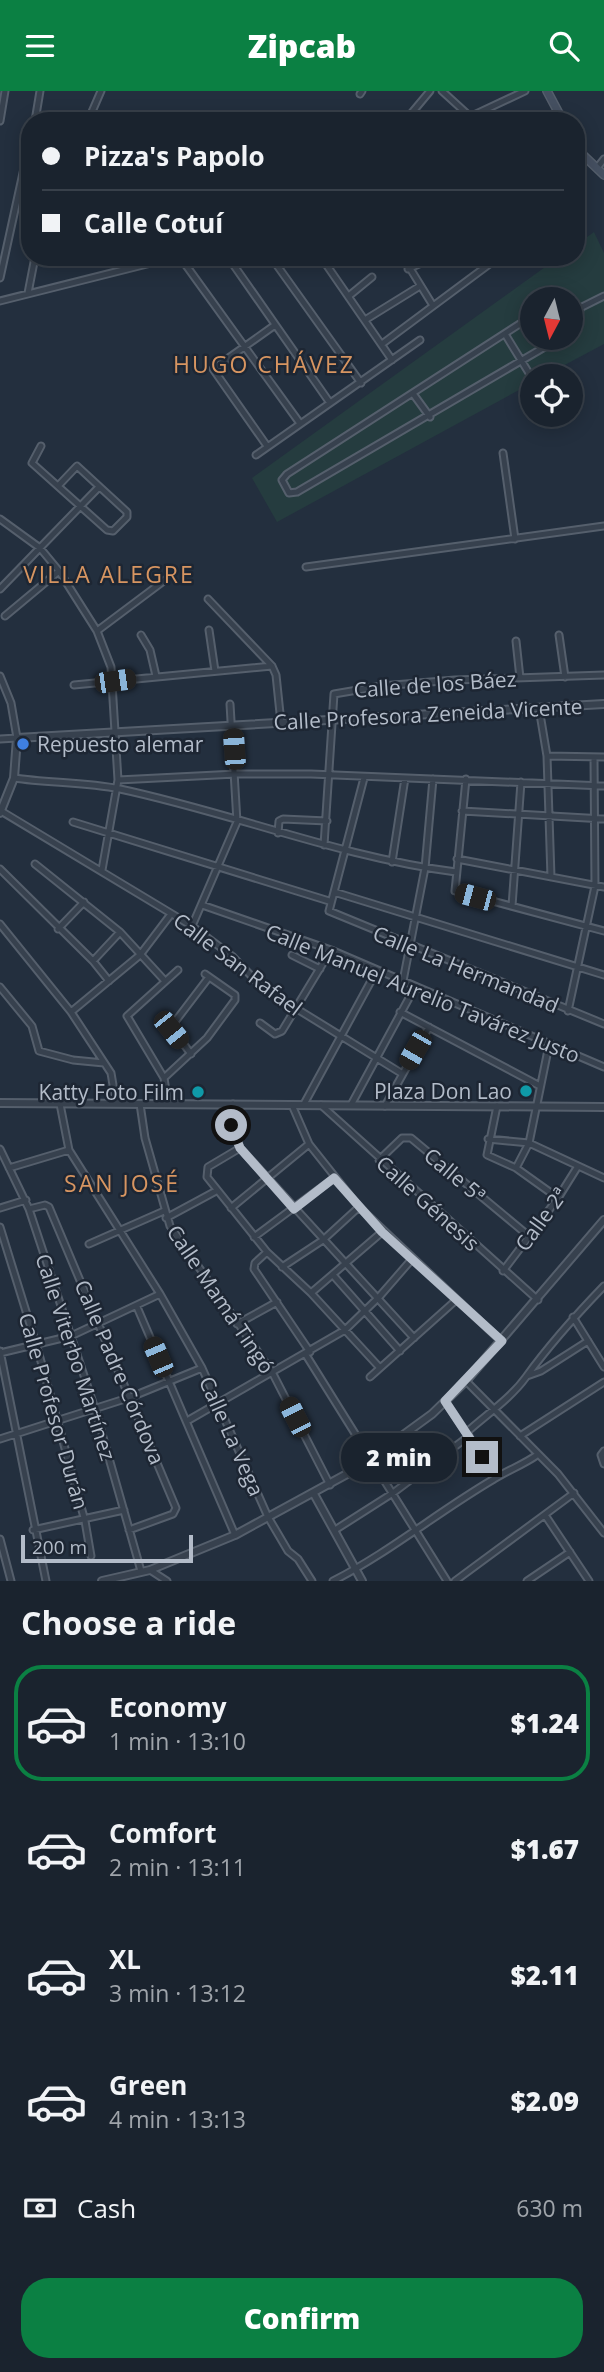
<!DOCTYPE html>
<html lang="en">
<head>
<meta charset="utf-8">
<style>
  body { margin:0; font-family:"Open Sans",sans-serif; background:#272f3a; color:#f1f3f6; height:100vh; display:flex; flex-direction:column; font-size:26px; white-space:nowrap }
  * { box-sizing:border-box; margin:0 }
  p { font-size:23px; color:#9fa4aa }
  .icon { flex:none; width:38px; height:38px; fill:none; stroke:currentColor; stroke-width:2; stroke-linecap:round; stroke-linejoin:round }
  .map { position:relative; height:1490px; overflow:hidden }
  .details { display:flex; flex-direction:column; background:#1a232e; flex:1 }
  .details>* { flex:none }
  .banner { position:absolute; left:21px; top:21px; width:564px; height:154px; border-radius:28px; box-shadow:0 4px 18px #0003,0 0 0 2px #38404a; display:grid; align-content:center; height:154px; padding:0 21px; background:#1a232e }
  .needle { width:46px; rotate:187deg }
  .buttons { position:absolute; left:520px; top:196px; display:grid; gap:14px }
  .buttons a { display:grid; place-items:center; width:63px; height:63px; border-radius:50%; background:#1a232e; box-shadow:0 4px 18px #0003,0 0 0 2px #38404a; font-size:35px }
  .scale { position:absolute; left:21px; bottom:18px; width:172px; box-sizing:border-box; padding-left:7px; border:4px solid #b3bcc9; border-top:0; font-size:19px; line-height:24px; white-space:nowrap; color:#b3bcc9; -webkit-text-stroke:5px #1d2633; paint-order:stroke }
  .end { position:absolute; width:32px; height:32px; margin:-16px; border:9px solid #b3bcc9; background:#111; box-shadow:0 0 0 4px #111 }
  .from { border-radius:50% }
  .bubble { position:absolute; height:49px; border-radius:24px; background:#1a232e; box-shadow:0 4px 18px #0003,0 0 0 2px #38404a; font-size:23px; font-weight:800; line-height:49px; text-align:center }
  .car { position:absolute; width:21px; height:42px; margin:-21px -10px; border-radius:9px; box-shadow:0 0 5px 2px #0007; background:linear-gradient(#222 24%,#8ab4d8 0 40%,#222 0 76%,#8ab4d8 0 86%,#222 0) }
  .banner b { display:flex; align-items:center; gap:24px; height:66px; font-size:26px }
  .banner b+b { border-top:2px solid #38404a }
  .banner i { width:18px; height:18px; background:#f1f3f6 }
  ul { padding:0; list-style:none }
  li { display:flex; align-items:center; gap:21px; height:116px; margin:0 14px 10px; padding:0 7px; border:4px solid transparent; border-radius:28px }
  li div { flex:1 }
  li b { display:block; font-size:26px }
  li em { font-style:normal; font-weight:800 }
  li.active { border-color:#0b8043 }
  li>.icon { width:63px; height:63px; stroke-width:1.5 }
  h2 { padding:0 21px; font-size:32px; line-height:84px }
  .pay { display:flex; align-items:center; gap:18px; height:77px; padding:0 21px; font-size:26px }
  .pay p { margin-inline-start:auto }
  .button { display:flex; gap:14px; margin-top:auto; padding:14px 21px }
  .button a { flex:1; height:80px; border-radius:28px; background:#0b8043; color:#fff; font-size:28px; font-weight:800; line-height:80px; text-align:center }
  header { display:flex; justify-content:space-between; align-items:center; height:91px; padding:0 21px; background:#0b8043; color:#fff; font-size:32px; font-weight:800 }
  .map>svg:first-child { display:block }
</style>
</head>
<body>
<header><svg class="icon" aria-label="menu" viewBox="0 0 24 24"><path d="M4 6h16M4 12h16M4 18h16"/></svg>Zipcab<svg class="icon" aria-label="search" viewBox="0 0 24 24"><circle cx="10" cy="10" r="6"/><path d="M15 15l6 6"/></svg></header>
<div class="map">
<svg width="604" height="1490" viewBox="0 0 604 1490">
  <rect width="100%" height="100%" fill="#232f3e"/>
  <!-- green -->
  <path fill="#253c3f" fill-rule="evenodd" d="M594 141 604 162V253L544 285H532V292L277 431 252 387 559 166H576V154ZM532 208H570V247H532Z"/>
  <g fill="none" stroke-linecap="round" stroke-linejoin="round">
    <!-- minor casing -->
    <g stroke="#555f6c" stroke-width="9">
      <path id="minor" d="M442 0 475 30
        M360 3 362 0
        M0 30 5 0
        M35 30 40 0
        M88 30 101 0
        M405 30 430 0
        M461 30 525 0
        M576 66 583 64
        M597 77 604 68
        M180 166 299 331
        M228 166 330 312
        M271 166 361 292
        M321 166 392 269
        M403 166 432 213
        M408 178 435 166
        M0 187 30 50
        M28 202 35 166
        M350 204 372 186
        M0 210 175 166
        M570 211 580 217 604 205
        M532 225 287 383 282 389 289 402 297 401 560 247
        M365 229 420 195
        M570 240 579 229 580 217
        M505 243 532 287
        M382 253 499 166
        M414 304 430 326
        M41 355 32 372 107 439 113 440 127 426V421L77 375 58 395
        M267 355 213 278 275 234
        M503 362 515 448
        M256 364 420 249
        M0 428 40 457 59 480 97 540 111 576 118 689 102 779
        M306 476 604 435
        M0 498 99 396
        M208 508 272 575 276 584 281 632
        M5 525 59 480
        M209 539 215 580
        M97 540 165 489
        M141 544 150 559 156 585
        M559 544 565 586
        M516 550 520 587
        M0 585 11 612 17 647 0 648
        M74 594 272 575
        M539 617 547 665 551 786
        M547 665 604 666
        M14 687C48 692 86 691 120 698 233 722 340 766 456 781
        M364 687 329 820 604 933
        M466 688 455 800 604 840
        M118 689 236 683H311L604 695
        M1 720 192 835 232 865 263 897 401 982
        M462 720 604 728
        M73 731 329 810
        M278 742 279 730 283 728 327 730
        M324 754 334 603 381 595 455 589 604 584
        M457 768 604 796
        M392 771 405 687
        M35 773 120 841 165 890
        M0 778 93 870 109 890
        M334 801 604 884
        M202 814 331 859 604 976
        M512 815 521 691
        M0 833 71 921 111 982 116 1012
        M192 835 237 731 230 613
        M58 838 84 811
        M292 864 320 878
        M93 870 120 841
        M403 890 425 777 433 688
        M0 896 32 935 39 960 73 969 104 972
        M568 920 595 795 594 666
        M71 921 140 864 171 823
        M400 921 538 994
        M260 932 275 943 282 940 331 859
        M191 963 171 936 209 886
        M164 987 207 947 235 909V904L205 883
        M60 1013 69 1059 160 1203 202 1277 268 1426 288 1460 298 1468 312 1490
        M140 1013 145 1047 170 1135 272 1281 330 1394
        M168 1013 164 987 127 925 178 879
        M233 1013 231 1034 240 1057 414 1247
        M304 1013 377 879
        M292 1014 309 1053 359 1116 501 1250
        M321 1014 538 1209
        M351 1014 415 896
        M385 1015 429 936
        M497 1015 487 1064 516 1077 558 1107
        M488 1048 529 1052 604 1087
        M240 1057 208 1076 207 1086 267 1161 311 1202 380 1277
        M0 1058 29 1118 95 1318 141 1480
        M379 1069 402 1047H411L530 1146
        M9 1077 69 1059
        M516 1077 529 1052 549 954
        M0 1117 26 1109
        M231 1117 309 1053
        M29 1118 45 1114 49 1116 176 1417 173 1423 129 1439
        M166 1127 216 1100
        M0 1136 37 1256 85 1430 91 1465
        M254 1146 334 1087
        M89 1153 164 1120
        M267 1161 255 1172 254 1178 310 1261
        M282 1176 323 1149 359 1116
        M503 1180 558 1107 578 1075
        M333 1184 400 1260
        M311 1202 382 1141
        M137 1216 235 1444
        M573 1226 604 1276
        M237 1233 277 1211
        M0 1260 46 1490
        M0 1262 71 1245 160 1203
        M306 1264 447 1490
        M527 1285 541 1280 588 1250
        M370 1286 455 1210
        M466 1290 558 1383 604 1442
        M445 1310 496 1386
        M187 1330 345 1239 379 1206 412 1168
        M467 1341C486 1324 511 1307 526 1286 550 1253 576 1224 604 1195
        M520 1345 604 1291
        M0 1348 131 1306 202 1277
        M604 1360 601 1364 604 1373
        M545 1424 589 1490
        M33 1439 124 1419
        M335 1439 393 1402 469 1345
        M0 1448 11 1490
        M150 1479 167 1490
        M333 1490C390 1461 439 1420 494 1388 508 1379 523 1374 537 1364
        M455 1490 574 1402
        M527 1490 570 1461"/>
    </g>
    <!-- tertiary casing -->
    <g stroke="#555f6c" stroke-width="10">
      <path id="tertiary" d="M0 722 14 687 17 647 604 613
        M0 1012 604 1016
        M314 1403 362 1490
        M102 1490 150 1479 235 1444 358 1377 432 1323 466 1290 604 1129"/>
    </g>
    <!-- secondary casing -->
    <g stroke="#555f6c" stroke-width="10">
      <path id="secondary" d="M547 0 563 30
        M576 52 583 64 604 84"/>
    </g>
    <!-- minor -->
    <use href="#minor" stroke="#37414e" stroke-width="5"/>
    <!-- tertiary -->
    <use href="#tertiary" stroke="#37414e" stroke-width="6"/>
    <!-- secondary -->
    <use href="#secondary" stroke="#455061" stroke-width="7"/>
  </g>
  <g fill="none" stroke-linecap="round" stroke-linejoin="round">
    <!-- route -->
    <path stroke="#b3bcc9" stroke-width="9" d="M231 1034 240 1057 294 1118 334 1087 382 1141 502 1250 445 1310 482 1366"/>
  </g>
  <!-- markers -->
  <circle fill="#3f7fe0" stroke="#1d2633" stroke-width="2.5" cx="23" cy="653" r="7"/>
  <g fill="#0f9aa8" stroke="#1d2633" stroke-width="2.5">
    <circle cx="526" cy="1000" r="7"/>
    <circle cx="198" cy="1001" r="7"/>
  </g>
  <g text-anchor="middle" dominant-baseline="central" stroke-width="5" stroke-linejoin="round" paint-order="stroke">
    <!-- street labels -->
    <g font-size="21" fill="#b3bcc9" stroke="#1d2633">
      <text transform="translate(435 593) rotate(-4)">Calle de los Báez</text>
      <text transform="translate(428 623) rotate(-3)">Calle Profesora Zeneida Vicente</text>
      <text transform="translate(238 873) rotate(37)">Calle San Rafael</text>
      <text transform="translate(466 878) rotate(22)">Calle La Hermandad</text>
      <text transform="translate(423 902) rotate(22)">Calle Manuel Aurelio Tavárez Justo</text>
      <text transform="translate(455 1084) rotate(40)">Calle 5ª</text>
      <text transform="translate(428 1112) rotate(42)">Calle Génesis</text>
      <text transform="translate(541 1128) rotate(-54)">Calle 2ª</text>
      <text transform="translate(221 1208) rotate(56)">Calle Mamá Tingó</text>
      <text transform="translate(76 1266) rotate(72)">Calle Viterbo Martínez</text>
      <text transform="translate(120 1281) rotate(67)">Calle Padre Córdova</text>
      <text transform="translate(54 1320) rotate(74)">Calle Profesor Durán</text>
      <text transform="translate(232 1345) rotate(66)">Calle La Vega</text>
    </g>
    <!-- poi labels -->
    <g font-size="21" fill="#b3bcc9" stroke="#1d2633" text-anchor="end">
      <text x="37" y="653" text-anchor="start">Repuesto alemar</text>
      <text x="512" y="1000">Plaza Don Lao</text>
      <text x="184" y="1001">Katty Foto Film</text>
    </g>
    <!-- neighbourhood labels -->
    <g font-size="23" letter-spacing="2" fill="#d79561" stroke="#1d2633">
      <text x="264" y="273">HUGO CHÁVEZ</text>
      <text x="109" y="483">VILLA ALEGRE</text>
      <text x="122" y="1092">SAN JOSÉ</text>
    </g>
  </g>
</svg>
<div class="buttons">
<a><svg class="needle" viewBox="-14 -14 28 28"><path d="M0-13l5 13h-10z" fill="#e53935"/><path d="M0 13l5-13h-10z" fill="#9fa4aa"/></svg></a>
<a><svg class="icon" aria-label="locate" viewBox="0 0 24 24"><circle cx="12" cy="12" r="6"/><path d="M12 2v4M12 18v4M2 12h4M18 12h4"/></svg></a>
</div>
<div class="scale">200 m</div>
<i class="end from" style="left:231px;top:1034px"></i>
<i class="end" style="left:482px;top:1366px"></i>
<div class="bubble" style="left:341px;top:1342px;width:116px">2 min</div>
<i class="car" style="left:115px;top:590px;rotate:82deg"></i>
<i class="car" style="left:234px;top:658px;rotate:356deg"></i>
<i class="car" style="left:475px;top:806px;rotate:285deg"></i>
<i class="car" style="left:171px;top:939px;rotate:141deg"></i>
<i class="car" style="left:415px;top:959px;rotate:210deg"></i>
<i class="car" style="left:158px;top:1266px;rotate:337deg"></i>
<i class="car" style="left:295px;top:1326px;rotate:333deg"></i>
<div class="banner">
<b><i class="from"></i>Pizza's Papolo</b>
<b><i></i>Calle Cotuí</b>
</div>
</div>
<section class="details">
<h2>Choose a ride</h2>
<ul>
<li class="active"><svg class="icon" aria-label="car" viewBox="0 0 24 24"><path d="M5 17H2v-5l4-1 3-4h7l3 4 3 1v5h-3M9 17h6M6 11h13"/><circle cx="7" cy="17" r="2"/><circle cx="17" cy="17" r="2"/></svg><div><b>Economy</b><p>1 min · 13:10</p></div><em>$1.24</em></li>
<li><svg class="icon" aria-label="car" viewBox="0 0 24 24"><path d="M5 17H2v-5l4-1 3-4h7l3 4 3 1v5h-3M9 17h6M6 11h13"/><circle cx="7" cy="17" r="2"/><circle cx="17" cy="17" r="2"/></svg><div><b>Comfort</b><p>2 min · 13:11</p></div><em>$1.67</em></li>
<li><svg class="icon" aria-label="car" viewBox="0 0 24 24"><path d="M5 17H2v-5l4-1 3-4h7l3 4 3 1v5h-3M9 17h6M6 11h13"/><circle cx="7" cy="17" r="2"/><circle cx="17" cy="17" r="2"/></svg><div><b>XL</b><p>3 min · 13:12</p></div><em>$2.11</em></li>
<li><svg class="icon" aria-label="car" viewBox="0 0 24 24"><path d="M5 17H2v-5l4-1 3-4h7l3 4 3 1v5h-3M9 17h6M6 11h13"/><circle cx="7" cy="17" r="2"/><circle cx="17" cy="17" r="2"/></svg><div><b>Green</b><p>4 min · 13:13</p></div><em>$2.09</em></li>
</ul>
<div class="pay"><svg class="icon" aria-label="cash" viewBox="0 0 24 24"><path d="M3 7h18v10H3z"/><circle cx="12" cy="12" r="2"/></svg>Cash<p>630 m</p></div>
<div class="button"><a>Confirm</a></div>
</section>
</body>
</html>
